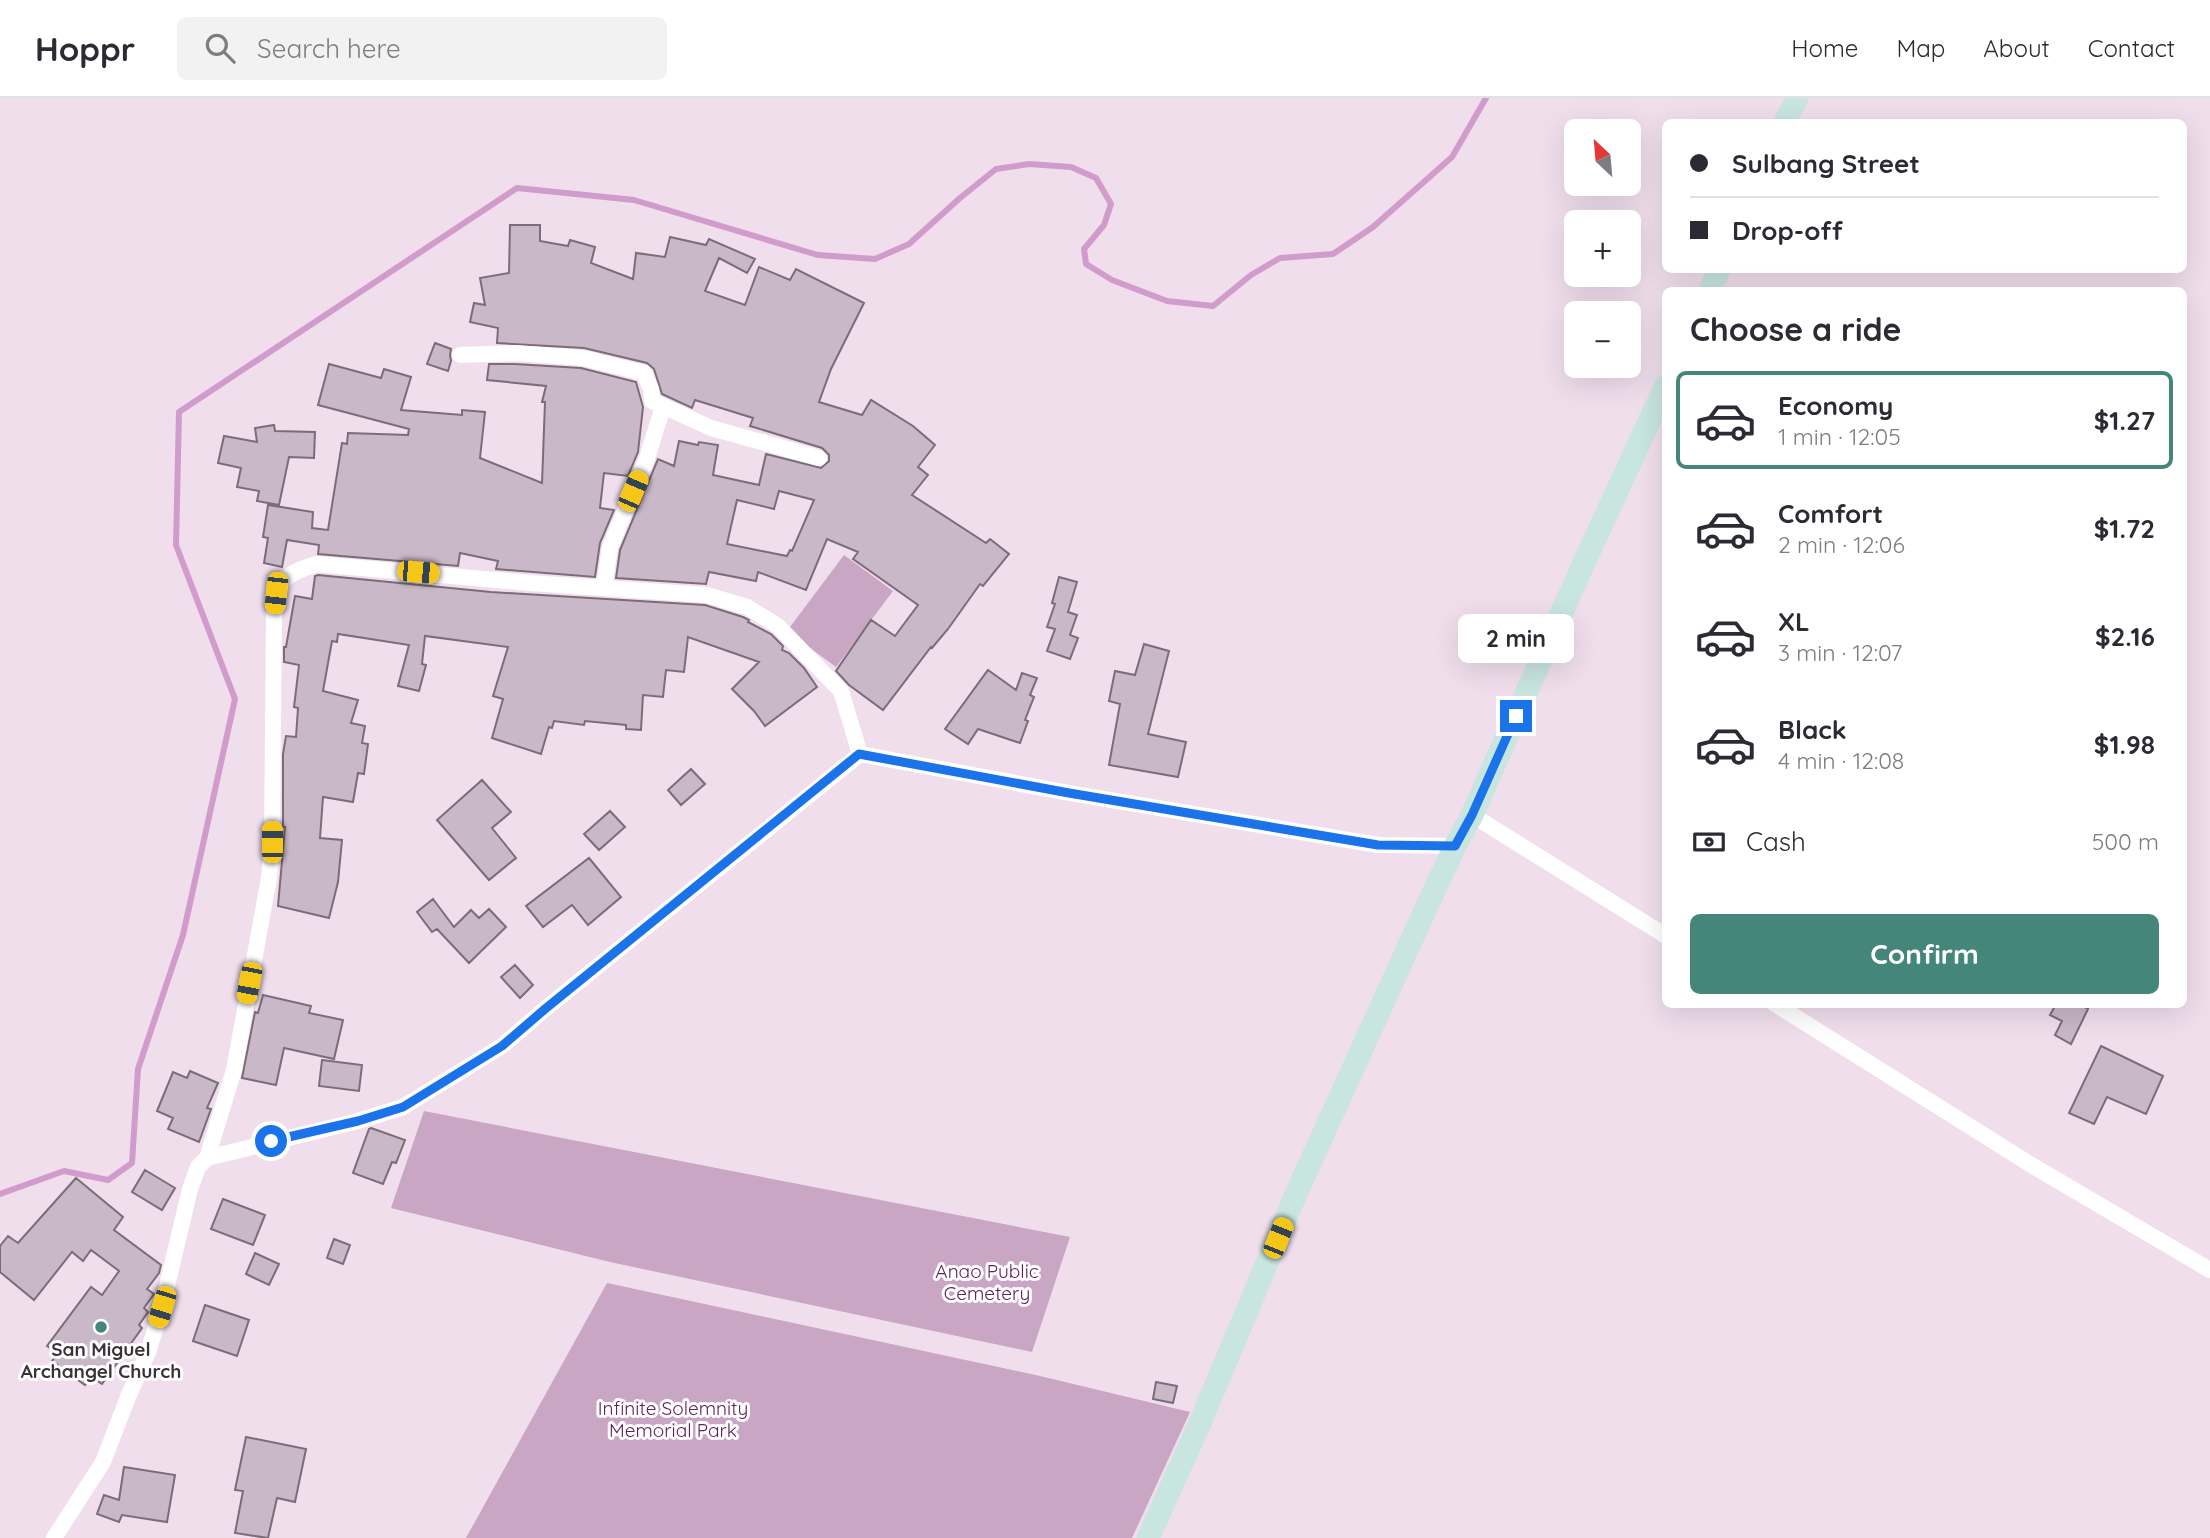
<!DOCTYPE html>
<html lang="en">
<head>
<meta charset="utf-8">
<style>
  body { margin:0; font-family:Quicksand,sans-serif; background:#f2f2f3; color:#2b2b33; height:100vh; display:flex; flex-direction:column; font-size:26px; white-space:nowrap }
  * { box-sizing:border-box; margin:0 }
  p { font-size:23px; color:#7c7c81 }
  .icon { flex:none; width:38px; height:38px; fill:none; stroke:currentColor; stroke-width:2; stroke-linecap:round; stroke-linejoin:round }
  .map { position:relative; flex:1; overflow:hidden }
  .drawer { position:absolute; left:1662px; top:189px; width:525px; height:721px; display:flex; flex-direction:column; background:#fff; border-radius:10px; box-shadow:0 7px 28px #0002 }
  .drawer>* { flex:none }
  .top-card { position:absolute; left:1662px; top:21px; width:525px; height:154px; border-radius:10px; box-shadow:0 7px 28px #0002; display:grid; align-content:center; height:154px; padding:0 28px; background:#fff }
  .needle { width:46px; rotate:334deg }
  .tools { position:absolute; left:1564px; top:21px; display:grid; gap:14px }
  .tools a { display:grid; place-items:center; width:77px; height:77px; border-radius:10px; background:#fff; box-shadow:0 7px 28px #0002; font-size:35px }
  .end { position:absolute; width:32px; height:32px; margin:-16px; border:9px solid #1a73e8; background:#fff; box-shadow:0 0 0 4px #fff }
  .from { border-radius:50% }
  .bubble { position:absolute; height:49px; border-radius:10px; background:#fff; box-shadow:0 7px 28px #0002; font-size:23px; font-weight:800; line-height:49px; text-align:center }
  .car { position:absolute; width:21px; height:42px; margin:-21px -10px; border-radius:9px; box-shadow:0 0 5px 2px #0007; background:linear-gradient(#f5c518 24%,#345 0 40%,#f5c518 0 76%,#345 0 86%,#f5c518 0) }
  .top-card b { display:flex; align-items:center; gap:24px; height:66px; font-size:26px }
  .top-card b+b { border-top:2px solid #e1e1e2 }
  .top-card i { width:18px; height:18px; background:#2b2b33 }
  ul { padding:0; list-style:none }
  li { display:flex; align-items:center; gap:21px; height:98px; margin:0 14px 10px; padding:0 14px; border:4px solid transparent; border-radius:10px }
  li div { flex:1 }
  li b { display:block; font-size:26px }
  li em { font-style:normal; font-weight:800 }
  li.on { border-color:#44877a }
  li>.icon { width:63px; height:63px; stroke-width:1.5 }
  h2 { padding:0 28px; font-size:32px; line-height:84px }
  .pay { display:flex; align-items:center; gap:18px; height:77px; padding:0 28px; font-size:26px }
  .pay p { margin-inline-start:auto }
  .primary-button { display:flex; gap:14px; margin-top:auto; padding:14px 28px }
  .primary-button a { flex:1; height:80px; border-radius:10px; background:#44877a; color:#fff; font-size:28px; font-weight:800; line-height:80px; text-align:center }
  header { display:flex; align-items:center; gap:42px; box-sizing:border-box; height:98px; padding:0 35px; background:#fff; border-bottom:2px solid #e1e1e2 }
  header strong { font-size:33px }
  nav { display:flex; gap:38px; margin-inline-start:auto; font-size:24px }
  .search { width:490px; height:63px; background:#f2f2f3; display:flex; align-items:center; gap:18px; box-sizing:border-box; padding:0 24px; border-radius:10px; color:#7c7c81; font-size:26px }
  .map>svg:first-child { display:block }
</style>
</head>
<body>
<header>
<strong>Hoppr</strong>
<div class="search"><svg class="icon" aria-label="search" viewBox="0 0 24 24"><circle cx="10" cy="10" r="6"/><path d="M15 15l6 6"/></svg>Search here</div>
<nav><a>Home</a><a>Map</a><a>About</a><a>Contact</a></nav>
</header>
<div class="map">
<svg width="2210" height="1440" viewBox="0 0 2210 1440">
  <rect width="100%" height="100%" fill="#f0deed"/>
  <!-- green -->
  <path fill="#c8a6c4" d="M844 457 893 493 836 569 787 533Z
    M424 1013 1070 1139 1032 1254 610 1164 391 1110Z
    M607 1185 1040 1278 1190 1314 1132 1440H466Z"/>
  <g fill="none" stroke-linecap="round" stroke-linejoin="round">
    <!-- stream -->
    <path stroke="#d19bcb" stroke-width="6" d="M0 1096 64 1073 108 1082 132 1065 138 971 183 837 235 601 176 447 179 314 517 90 634 102 818 157 875 161 909 146 960 100 996 71 1029 66 1071 69 1096 80 1111 106 1104 127 1084 151 1086 166 1112 182 1167 203 1213 208 1251 177 1280 160 1333 156 1373 129 1452 59 1486 0"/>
  </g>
  <!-- building -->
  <path fill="#c9b8c7" stroke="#7c6c7a" stroke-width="2" fill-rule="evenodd" d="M510 127H540V143L568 148 570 142 595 149 591 165 633 181 636 155 665 159 670 139 706 147 709 141 755 161 747 175 719 160 705 193 745 207 759 169 790 182 796 171 864 205 831 271 819 304 862 317 871 302 913 328 935 347 918 369 928 377 912 397 986 445 990 441 1009 456 983 488 980 486 948 531 932 550 931 549 883 612 849 587 836 573 871 522 895 538 918 507 853 461 858 454 827 441 806 492 758 474 756 483 709 474 706 486 616 480 620 452 658 361 674 368 679 343 698 347 699 344 718 347 713 377 759 387 766 356 821 370 829 363V357L822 350 750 328 753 320 695 302 692 310 662 296 654 271 647 265 584 250 497 245 498 230 470 224 474 205 485 207 480 180 509 175ZM779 393 814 402 792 453 790 452 787 458 727 446 737 402 774 411Z
    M435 245 451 251 450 257 451 263 448 273 427 266Z
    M329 266 381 280 384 271 411 279 401 312 462 317V312L485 314 480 360 542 385 545 304H542L546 288 487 282 489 266H515L581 270 636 284 643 309 638 354 628 378 604 375 600 410 614 412 600 445 595 479 496 471 498 463 460 455 458 468 318 456 319 447 287 442 282 469 264 465 268 440 263 439 268 407 313 414 312 430 328 432 342 345 347 346 348 335 408 337 409 331 318 307Z
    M274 327 275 333 315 334 314 360 289 359 279 407 257 403 259 393 237 389 241 370 218 365 224 338 257 344 255 330Z
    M318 477 491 494 705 507 743 519 749 522 748 524 771 536 783 548 782 552 789 555 804 570 817 589 765 628 754 613 732 591 759 564 688 539 684 574 666 572 663 599 643 597 641 632 626 631V627L585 623 584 627 554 623 552 630 549 629 541 656 492 640 503 601 493 598 508 549 425 538 422 566 426 567 419 593 398 588 409 547 338 536 337 544 332 543 323 593 358 602 351 625 365 628 362 645 368 646 364 676 358 675 353 704 323 699 320 740 342 742 338 784 329 820 278 808 285 729H283V656L286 638 296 639 298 610 294 609 299 567 284 564V549H286L295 498 312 501 315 478Z
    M1059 479 1077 484 1068 514 1077 517 1070 537 1078 540 1070 561 1047 553 1055 531 1047 529 1055 506 1052 505Z
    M1144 546 1169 553 1148 636 1186 644 1178 679 1109 667 1120 606 1109 603 1115 573 1135 577Z
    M988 572 1016 592 1022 575 1037 580 1030 597 1034 599 1025 622 1028 623 1020 645 978 631 968 646 945 631Z
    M691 671 705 686 681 707 668 692Z
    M482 682 511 714 492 730 516 760 489 782 437 722Z
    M610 713 625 729 599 752 584 736Z
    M589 760 621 799 588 827 572 807 543 829 526 808Z
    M433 801 454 829 471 812 479 820 489 811 506 829 469 865 437 831 432 834 417 814Z
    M515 867 533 887 520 900 501 879Z
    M263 897 311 908 309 915 343 922 334 961 284 950 276 987 242 980 255 914 258 915Z
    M2056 906H2079L2088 911 2071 946 2055 937 2062 923 2050 917Z
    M2101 948 2163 978 2146 1016 2107 999 2094 1026 2069 1015Z
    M322 962 362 967 359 993 319 988Z
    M190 973 218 985 207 1010 211 1011 199 1044 168 1031 173 1020 157 1013 173 974 187 980Z
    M371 1030 405 1042 396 1065 392 1064 383 1086 353 1075 369 1031Z
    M145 1072 175 1090 162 1112 132 1094Z
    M76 1080 123 1119 114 1132 161 1167 159 1175 147 1191 154 1196 144 1210 148 1214 139 1227 142 1230 102 1286 91 1279 85 1287 52 1263 58 1255 47 1248 91 1189 102 1197 119 1173 91 1152 83 1163 72 1154 34 1202 0 1174V1148L8 1138 18 1145Z
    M223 1101 265 1117 253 1147 211 1131Z
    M334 1141 350 1147 343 1166 327 1160Z
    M255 1155 279 1166 269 1187 246 1176Z
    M205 1207 249 1222 237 1258 193 1243Z
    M1156 1284 1177 1288 1173 1305 1153 1301Z
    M246 1339 306 1351 295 1404 277 1400 268 1440 235 1435 243 1393 235 1392Z
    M124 1369 175 1377 167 1424 122 1417 119 1424 97 1416 104 1397 119 1402Z"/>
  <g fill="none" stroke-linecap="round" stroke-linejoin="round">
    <!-- street -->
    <path stroke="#fff" stroke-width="16" d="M460 257 515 255 583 260 644 275 651 291 652 303 711 330 819 360
      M604 490 610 449 647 360 663 309
      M1472 717 1666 838
      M1775 906 2033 1068 2210 1172
      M207 1060 234 972 269 780 272 744 274 518C277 483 283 476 317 466L530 485 707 497 747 509 778 528 841 593 860 656
      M54 1440 103 1364 128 1299 148 1254 162 1209 190 1091 198 1069 207 1060 358 1023 403 1009 502 948 545 911 860 656 1069 695 1378 747 1455 748"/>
    <!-- secondary -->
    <path stroke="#c8e5e0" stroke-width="23" d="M1785 24 1797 0
      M1710 192 1719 172
      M1148 1440 1200 1325 1295 1098 1427 808 1455 748 1472 717 1582 469 1666 287"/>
  </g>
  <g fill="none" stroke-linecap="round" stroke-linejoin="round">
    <!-- route -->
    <path stroke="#1a73e8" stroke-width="9" d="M271 1043 358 1023 403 1009 502 948 545 911 859 656 1069 695 1378 747 1455 748 1472 717 1516 618"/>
  </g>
  <!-- markers -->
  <circle fill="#44877a" stroke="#fff" stroke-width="2.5" cx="101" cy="1229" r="7"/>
  <g text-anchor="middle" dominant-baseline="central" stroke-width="6" stroke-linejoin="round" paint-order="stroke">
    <!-- park labels -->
    <g font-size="19" fill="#61215d" stroke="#fff">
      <text x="987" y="1173">Anao Public<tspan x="987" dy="22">Cemetery</tspan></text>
      <text x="673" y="1310">Infinite Solemnity<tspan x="673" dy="22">Memorial Park</tspan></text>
    </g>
    <!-- poi labels -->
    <g font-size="19" font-weight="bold" fill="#393338" stroke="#fff">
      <text x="101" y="1251">San Miguel<tspan x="101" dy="22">Archangel Church</tspan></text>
    </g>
  </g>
</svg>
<div class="tools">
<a><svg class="needle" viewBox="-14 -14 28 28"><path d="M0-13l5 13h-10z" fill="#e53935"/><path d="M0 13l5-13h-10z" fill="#7c7c81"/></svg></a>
<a>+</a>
<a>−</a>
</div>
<i class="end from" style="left:271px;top:1043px"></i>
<i class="end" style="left:1516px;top:618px"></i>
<div class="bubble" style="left:1458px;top:516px;width:116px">2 min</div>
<i class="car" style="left:633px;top:393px;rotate:23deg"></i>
<i class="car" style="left:418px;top:474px;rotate:95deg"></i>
<i class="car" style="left:276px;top:495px;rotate:186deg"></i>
<i class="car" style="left:272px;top:744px;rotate:0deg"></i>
<i class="car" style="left:249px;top:885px;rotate:191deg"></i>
<i class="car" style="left:1278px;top:1140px;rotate:22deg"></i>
<i class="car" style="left:162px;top:1209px;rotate:197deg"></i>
<div class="top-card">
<b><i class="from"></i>Sulbang Street</b>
<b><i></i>Drop-off</b>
</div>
<section class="drawer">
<h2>Choose a ride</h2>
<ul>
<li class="on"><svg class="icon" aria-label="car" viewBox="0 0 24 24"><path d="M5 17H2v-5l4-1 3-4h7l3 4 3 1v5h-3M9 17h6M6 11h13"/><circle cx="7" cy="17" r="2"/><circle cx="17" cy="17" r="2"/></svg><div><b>Economy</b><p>1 min · 12:05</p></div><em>$1.27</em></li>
<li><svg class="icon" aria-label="car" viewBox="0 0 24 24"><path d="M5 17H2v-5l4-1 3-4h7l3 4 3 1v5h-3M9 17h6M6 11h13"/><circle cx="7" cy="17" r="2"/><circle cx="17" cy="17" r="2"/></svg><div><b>Comfort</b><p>2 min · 12:06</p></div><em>$1.72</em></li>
<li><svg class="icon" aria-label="car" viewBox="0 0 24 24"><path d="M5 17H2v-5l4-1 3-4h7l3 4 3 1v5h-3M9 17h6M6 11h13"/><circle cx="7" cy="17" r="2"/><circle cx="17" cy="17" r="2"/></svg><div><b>XL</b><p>3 min · 12:07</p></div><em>$2.16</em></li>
<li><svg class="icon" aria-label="car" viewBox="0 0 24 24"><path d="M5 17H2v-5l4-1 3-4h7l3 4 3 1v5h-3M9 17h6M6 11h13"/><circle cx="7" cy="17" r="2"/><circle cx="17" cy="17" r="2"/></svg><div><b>Black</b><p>4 min · 12:08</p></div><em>$1.98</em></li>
</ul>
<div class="pay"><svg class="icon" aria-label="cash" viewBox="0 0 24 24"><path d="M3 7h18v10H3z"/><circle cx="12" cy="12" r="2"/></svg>Cash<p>500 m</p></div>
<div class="primary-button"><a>Confirm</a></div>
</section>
</div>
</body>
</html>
